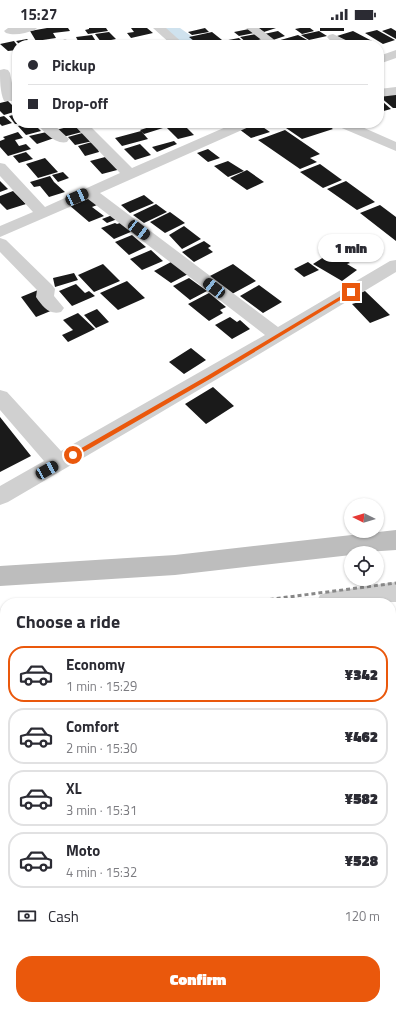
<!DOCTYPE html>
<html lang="en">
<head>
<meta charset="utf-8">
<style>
  body { margin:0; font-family:"Titillium Web",sans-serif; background:#f7f7f7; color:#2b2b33; height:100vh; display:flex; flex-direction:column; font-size:15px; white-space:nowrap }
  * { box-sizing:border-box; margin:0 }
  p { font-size:13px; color:#7c7c81 }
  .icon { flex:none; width:22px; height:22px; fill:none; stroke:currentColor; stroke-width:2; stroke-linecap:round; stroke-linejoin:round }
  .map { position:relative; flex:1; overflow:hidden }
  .drawer { position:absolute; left:0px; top:570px; width:396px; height:412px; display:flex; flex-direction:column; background:#fff; border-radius:16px 16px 0 0; box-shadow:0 1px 3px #0004 }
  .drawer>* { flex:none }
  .top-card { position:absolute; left:12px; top:12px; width:372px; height:88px; border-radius:16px; box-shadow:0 1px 3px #0004; display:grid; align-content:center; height:88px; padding:0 16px; background:#fff }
  .needle { width:26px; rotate:275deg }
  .tools { position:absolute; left:344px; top:470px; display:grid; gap:8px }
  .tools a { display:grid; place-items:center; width:40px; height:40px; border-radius:50%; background:#fff; box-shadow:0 1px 3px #0004; font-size:20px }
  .end { position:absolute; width:18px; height:18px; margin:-9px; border:5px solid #ea580c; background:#fff; box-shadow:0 0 0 2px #fff }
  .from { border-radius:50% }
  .bubble { position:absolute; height:28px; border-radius:14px; background:#fff; box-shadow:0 1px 3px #0004; font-size:13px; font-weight:800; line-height:28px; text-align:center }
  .car { position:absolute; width:12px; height:24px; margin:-12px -6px; border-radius:5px; box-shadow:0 0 3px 1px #0007; background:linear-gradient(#222 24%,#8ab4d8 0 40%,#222 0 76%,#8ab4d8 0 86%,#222 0) }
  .top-card b { display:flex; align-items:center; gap:14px; height:38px; font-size:15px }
  .top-card b+b { border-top:1px solid #e1e1e2 }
  .top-card i { width:10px; height:10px; background:#2b2b33 }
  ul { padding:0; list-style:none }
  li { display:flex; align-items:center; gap:12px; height:56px; margin:0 8px 6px; padding:0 8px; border:2px solid #e1e1e2; border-radius:16px }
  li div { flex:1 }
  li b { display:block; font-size:15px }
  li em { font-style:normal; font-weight:800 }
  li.current { border-color:#ea580c }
  li>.icon { width:36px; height:36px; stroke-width:1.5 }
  h2 { padding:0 16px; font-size:18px; line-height:48px }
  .pay { display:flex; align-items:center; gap:10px; height:44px; padding:0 16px; font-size:15px }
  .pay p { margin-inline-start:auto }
  .button { display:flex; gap:8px; margin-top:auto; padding:8px 16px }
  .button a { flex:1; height:46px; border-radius:16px; background:#ea580c; color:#fff; font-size:16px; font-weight:800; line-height:46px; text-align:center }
  .status { display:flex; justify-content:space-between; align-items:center; height:28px; padding:0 20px; background:#fff; direction:ltr }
  .status svg { height:11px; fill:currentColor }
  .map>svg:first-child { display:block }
</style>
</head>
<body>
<div class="status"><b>15:27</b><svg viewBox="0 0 49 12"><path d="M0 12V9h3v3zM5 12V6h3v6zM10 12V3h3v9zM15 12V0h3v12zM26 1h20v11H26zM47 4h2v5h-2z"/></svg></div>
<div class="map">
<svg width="396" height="982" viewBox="0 0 396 982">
  <rect width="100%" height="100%" fill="#fff"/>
  <!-- green -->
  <path fill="#e6ecdf" d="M396 688V982H0V774L5 777V977H391V689Z"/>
  <!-- water -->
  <path fill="#cfe2ee" d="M0 767 5 768V941L0 948Z"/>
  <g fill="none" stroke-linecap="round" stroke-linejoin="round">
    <!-- river -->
    <path fill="#cfe2ee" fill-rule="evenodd" d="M156 0H180L197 12 200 17C180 17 169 19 156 0Z"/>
  </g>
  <!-- building -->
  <path fill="#1a1a1a" d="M47 0H68L70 3 53 5 56 10 36 13 30 3Z
    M89 0H106L108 3 88 6 85 2 89 1Z
    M131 0H147L153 5 131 10 127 5 134 4Z
    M205 0 209 4 192 7 188 4Z
    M258 0H276L264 4Z
    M300 0H310L314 3 302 6 295 1Z
    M320 0H344V3H320Z
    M391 0 396 3V11L382 3Z
    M249 1 254 5 239 8 234 4Z
    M377 2 395 12 383 16 365 5Z
    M278 3 285 8 273 12 264 6Z
    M319 3 327 8 309 12 301 7Z
    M353 3 374 14 366 17H353L337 8Z
    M109 4 116 11 101 14 95 6Z
    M212 4 222 12 199 17 189 9Z
    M256 6 262 11 247 15 240 9Z
    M92 7 97 15 80 17 76 9Z
    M298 7 309 13 295 17H284L277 13Z
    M239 10 246 17H228L223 13Z
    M27 11 33 17H20L16 13Z
    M52 12 54 17H35L34 14Z
    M331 12 339 17 320 16Z
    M14 13 17 17V22L8 23 0 16Z
    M312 13 319 17H299Z
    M396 64V80H393L379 68Z
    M8 73 12 77 15 76 17 78V83L4 87 0 83V75Z
    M383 74 391 81 380 84 379 75Z
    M17 86V96H15L9 88Z
    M4 88 12 95 2 98 0 96V89Z
    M29 95H33L41 103 26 107 18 98Z
    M54 95H76L59 100Z
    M96 95H116L100 100Z
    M140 95H158L144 99Z
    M182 95 194 107 178 111 166 99Z
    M257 95 270 104 251 110 239 101Z
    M300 95H331L333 97 329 98 333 101 302 111 286 100Z
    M159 96 163 100 144 106 140 102Z
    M75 97 82 104 63 109 56 102Z
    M285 102 320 126 310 130 317 134 300 141 258 112Z
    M51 103 57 109 37 116 29 108Z
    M141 103 148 111 122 118 115 110Z
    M18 104 23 110 15 112 19 118 26 116 31 121 8 128 0 119V113L5 111 3 109Z
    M86 104 93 113 75 117 68 109Z
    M95 113 99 124 85 128 78 118Z
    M174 113 177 116 157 124 152 119Z
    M140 116 151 127 135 132 124 121Z
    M208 121 220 130 208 134 197 125Z
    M26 124 33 131 19 135 13 128Z
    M109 128 121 141 102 146 90 133Z
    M45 130 58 144 38 150 26 136Z
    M228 133 244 143 228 149 214 138Z
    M320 136 342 152 323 160 300 144Z
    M247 142 264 154 247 162 230 150Z
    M63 144 69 150 58 154 52 147Z
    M50 148 54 154 65 164 49 169 40 158 34 159 30 154Z
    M0 153 8 161 0 164Z
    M346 153 375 174 357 182 327 161Z
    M13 163 26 176 7 182 0 175V168Z
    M144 167 154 175 130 185 121 177Z
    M89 169 97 177 92 179 104 188 89 194 69 177Z
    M156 176 167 184 144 195 133 187Z
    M380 177 396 189V213L360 185Z
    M170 184 185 195 165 205 150 194Z
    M115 186 120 190 107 195 102 191Z
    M123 194 133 203 114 211 101 200 115 195 117 196Z
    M184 198 201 211 182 221 169 207Z
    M132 207 146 219 129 227 115 214Z
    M204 213 211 218 208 220 213 224 194 234 182 224Z
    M151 222 163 233 142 242 130 231Z
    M335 226 350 235 347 236 357 242 342 253 313 236 327 227 331 229Z
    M173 233 190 245 171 255 154 243Z
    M308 234 319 242 304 249 294 241Z
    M103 236 120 253 94 264 78 247Z
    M233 236 256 253 232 266 208 249Z
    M74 245 78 252 55 259 53 250Z
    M189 250 207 263 190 272 173 258Z
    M127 253 145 270 118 282 100 265Z
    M76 256 85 265 89 263 95 268 72 278 59 263Z
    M259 257 282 274 263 285 240 268Z
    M38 262 53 282 36 289 21 269Z
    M365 263 390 287 370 295 352 276 359 274 352 267Z
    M209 265 226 279 220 282 223 285 209 293 188 276Z
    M97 281 109 294 96 300 84 287Z
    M78 285 95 301 68 314 62 307 73 302 63 292Z
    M230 289 237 294 240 292 250 301 232 311 215 297Z
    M191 320 206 332 184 346 169 334Z
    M213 359 234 378 206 396 185 376Z
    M0 389 31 428 0 444Z
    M396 591V606L391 598V593Z"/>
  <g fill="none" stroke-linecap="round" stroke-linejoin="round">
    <!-- street -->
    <path fill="#d0d0d0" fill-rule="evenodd" d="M37 0 35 2C26 5 15 8 6 5L4 3 8 0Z
      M153 0H166L185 17H172Z
      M246 0H259L281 17H268Z
      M333 6 352 15 354 17C344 17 334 18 327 9L329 7Z
      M65 11 69 13 71 17H59L61 13Z
      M396 22V30L379 36V28Z
      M4 41 8 42 10 45 15 70 14 73H4C0 64 0 52 0 42Z
      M396 59V67L379 69V61Z
      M37 95H52L69 111 67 114C56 117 43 104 37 95Z
      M72 95H87L132 140 235 95H253L251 98 100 165 278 299 390 233 396 232V244C267 322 137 399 8 474L0 477V458L44 433 0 382V362L7 364 61 423 265 307 88 171 0 209V198L33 184 0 148V135L5 136 45 179 120 145Z
      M335 95H353L396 114V123L337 98Z
      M0 210 6 212 52 257 55 261 54 268 64 280 61 284C49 287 43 279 36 269L37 262 0 224Z
      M396 554V574L316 575 320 567 328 564Z"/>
    <!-- secondary -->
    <path fill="#bdbdbd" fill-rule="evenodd" d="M396 502V522L351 525V527L175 547 0 558V538L175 527Z"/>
    <!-- rail -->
    <path stroke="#888" stroke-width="3" stroke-dasharray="4 3" stroke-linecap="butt" d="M242 575 396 555
      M0 596H5"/>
  </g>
  <!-- route -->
  <path fill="#ea580c" d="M351 262 353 264 352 265 210 351 75 429H71V426L207 348Z"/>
</svg>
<div class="tools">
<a><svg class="needle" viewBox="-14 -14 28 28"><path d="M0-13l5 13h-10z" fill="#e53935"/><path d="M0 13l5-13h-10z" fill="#7c7c81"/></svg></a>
<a><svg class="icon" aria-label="locate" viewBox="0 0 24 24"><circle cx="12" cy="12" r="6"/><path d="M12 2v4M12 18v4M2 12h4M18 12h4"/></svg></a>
</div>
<i class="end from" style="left:73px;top:427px"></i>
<i class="end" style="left:351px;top:264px"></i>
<div class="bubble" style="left:318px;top:206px;width:66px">1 min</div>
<i class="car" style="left:77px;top:169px;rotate:66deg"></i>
<i class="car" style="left:139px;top:202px;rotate:127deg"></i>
<i class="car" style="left:214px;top:260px;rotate:308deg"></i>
<i class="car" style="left:47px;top:442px;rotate:61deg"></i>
<div class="top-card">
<b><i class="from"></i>Pickup</b>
<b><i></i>Drop-off</b>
</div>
<section class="drawer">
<h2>Choose a ride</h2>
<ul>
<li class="current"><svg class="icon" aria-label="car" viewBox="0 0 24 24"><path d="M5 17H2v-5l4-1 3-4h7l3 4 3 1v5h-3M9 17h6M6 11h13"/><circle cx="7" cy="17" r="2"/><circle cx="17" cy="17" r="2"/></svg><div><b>Economy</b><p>1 min · 15:29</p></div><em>¥342</em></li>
<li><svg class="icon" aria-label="car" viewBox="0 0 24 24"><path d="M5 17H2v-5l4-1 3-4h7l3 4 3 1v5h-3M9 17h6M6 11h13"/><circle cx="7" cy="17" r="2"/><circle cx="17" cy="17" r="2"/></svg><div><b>Comfort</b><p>2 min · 15:30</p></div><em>¥462</em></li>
<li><svg class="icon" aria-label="car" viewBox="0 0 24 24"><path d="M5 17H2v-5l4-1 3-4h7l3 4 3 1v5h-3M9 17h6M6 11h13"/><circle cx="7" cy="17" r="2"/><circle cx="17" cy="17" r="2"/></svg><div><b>XL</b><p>3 min · 15:31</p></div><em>¥582</em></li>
<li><svg class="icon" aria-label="car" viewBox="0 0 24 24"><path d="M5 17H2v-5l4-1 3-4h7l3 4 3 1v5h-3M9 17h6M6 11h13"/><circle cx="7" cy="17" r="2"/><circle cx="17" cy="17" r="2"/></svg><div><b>Moto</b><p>4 min · 15:32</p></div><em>¥528</em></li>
</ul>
<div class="pay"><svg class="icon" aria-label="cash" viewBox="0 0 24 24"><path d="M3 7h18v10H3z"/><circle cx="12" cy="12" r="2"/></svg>Cash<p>120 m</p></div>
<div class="button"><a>Confirm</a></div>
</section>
</div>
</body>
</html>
